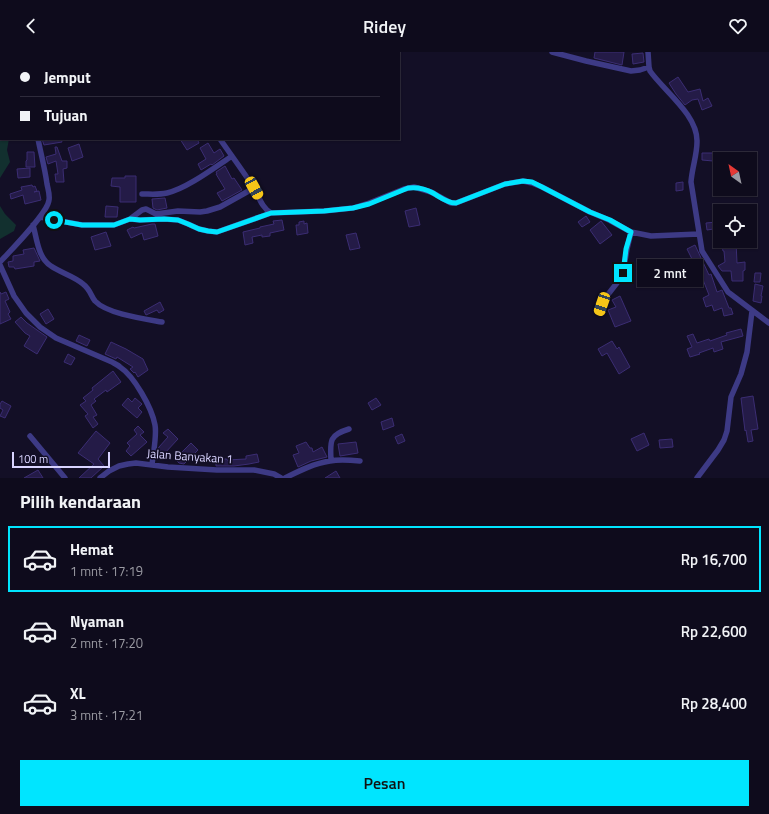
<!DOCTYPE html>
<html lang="id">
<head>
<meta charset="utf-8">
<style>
  body { margin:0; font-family:"Titillium Web",sans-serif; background:#171425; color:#f1f3f6; height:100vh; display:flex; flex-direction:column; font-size:15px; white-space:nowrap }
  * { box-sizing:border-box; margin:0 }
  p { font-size:13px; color:#9b9ba3 }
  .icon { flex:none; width:22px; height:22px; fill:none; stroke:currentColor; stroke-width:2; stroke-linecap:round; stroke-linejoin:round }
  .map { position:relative; height:426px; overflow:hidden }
  .sheet { display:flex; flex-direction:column; background:#0e0b1c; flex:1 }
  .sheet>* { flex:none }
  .top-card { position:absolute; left:0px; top:0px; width:400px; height:88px; box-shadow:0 1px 3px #0004,0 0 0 1px #2e2b3b; display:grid; align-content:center; height:88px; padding:0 20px; background:#0e0b1c }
  .needle { width:26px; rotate:327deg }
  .buttons { position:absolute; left:713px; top:100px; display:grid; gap:8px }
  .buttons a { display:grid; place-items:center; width:44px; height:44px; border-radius:0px; background:#0e0b1c; box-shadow:0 1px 3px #0004,0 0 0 1px #2e2b3b; font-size:20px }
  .scale { position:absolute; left:12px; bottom:10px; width:98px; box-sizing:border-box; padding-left:4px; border:2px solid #d9d4ff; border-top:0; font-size:11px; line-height:14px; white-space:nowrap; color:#d9d4ff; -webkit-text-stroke:3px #130f26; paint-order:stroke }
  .end { position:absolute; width:18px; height:18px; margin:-9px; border:5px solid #00e5ff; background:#111; box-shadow:0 0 0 2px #111 }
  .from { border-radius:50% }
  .bubble { position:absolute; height:28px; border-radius:0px; background:#0e0b1c; box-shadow:0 1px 3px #0004,0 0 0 1px #2e2b3b; font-size:13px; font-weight:600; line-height:28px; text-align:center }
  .car { position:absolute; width:12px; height:24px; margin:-12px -6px; border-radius:5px; box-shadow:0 0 3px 1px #0007; background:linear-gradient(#f5c518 24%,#345 0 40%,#f5c518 0 76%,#345 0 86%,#f5c518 0) }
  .top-card b { display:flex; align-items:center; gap:14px; height:38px; font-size:15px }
  .top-card b+b { border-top:1px solid #2e2b3b }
  .top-card i { width:10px; height:10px; background:#f1f3f6 }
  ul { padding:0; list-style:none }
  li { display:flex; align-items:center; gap:12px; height:66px; margin:0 8px 6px; padding:0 12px; border:2px solid transparent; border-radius:0px }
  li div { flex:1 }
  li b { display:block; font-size:15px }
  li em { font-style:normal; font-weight:600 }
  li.selected { border-color:#00e5ff }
  li>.icon { width:36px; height:36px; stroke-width:1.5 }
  h2 { padding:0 20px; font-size:18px; line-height:48px }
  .button { display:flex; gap:8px; margin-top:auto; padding:8px 20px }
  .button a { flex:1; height:46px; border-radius:0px; background:#00e5ff; color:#111; font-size:16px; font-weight:600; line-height:46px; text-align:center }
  header { display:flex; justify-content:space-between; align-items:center; height:52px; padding:0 20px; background:#0e0b1c; font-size:18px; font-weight:600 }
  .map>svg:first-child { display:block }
</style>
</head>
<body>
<header><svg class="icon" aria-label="back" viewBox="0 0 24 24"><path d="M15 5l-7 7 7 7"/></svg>Ridey<svg class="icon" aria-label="heart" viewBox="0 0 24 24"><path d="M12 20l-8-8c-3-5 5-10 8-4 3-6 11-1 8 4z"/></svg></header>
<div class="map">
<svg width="769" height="426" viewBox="0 0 769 426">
  <rect width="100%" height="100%" fill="#130f26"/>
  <!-- green -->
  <path fill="#12302f" d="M0 16 1 18V87H9L7 98 10 110 0 126Z
    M0 154 5 162 16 173 14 179 0 187Z"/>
  <!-- building -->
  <path fill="#241b47" stroke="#3b2d73" d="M595 0H624L622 13 594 6Z
    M643 1 644 10 633 12 632 2Z
    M678 25 688 40 700 37 703 49 708 46 712 54 702 58 698 47 692 48 685 53 676 42 669 31Z
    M42 87H61L62 90 44 93Z
    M180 87H197L199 91 187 98Z
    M208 91 214 101 220 97 224 104 212 113 211 112 201 118 198 112 206 107 200 96Z
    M79 92 83 105 72 109 68 96Z
    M55 95H57L62 109H67V116L63 117 64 130H56L55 122H58L56 109 48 112 46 105 56 102Z
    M27 100H34L35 115H26V109L27 108Z
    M714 100 724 101V107H720V110H713V109L702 108V101H714Z
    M225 114 232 127 234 126 242 138 222 149 217 141 225 137 216 122H217L216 120Z
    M30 116V125L18 126 17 117Z
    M125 124H136V150H120V135L111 134 112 126H125Z
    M683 130V138L676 139V131Z
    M32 133 33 135 35 134 37 139 34 140 39 139 41 148 25 152 23 143 11 147 10 142 22 138 21 135Z
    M165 146 167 156 157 158 153 156 152 147Z
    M106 154 118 155 117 165H105Z
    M416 156 420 173 409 175 405 159Z
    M586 164 590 170 582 175 578 170Z
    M282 168 284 178 270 181V184L262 185V183L252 185 253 191 245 193 243 180 260 176V175L274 172 273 169Z
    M304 169V172L307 171 308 181 297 183 296 173H299V170Z
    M601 169 612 183 600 192 590 178Z
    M717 170H720V176L707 178 706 171Z
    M152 172H155L158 184 144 188 142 181 131 186 127 178 133 175 134 176Z
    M106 180 111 194 95 198 91 185Z
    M356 181 360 196 350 198 346 183Z
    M721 189H736L737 211 745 210V218L743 219V229H732L731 219H722L718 214 725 210 724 199H723Z
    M695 193 709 223 711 222 717 240 722 238 729 256H731L733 262 724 264 722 256 714 259 712 253 706 255 703 246 709 243 700 220 699 221 687 197Z
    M34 196 40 209 34 210V214L15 217 14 215H9L8 210 13 209V204L24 202 23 198Z
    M755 221H761L760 230H754Z
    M755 232 763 234 761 244H762L761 251 753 249Z
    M0 240 1 242 6 240 9 247 5 249 10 260 8 262 11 267 0 272Z
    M620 244 631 269 615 275 608 258 616 255 612 248Z
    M160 250 164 258 159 261 157 258 146 263 144 259Z
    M48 257 54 267 46 272 40 262Z
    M21 265 27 271 47 285 37 302 24 294 30 284 25 281 15 270Z
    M741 277 743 284 721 290 723 297 714 300 713 296 699 301 700 302 690 305 687 297 692 295 687 284 693 282 697 291 709 287 710 289 727 283 726 281Z
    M79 283 90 288 87 294 76 289Z
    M612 289 617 297 619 295 630 315 619 322 607 301 602 304 598 297Z
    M111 290 126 297 143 307 148 318 138 325 135 320 134 321 130 317 133 315 117 305 116 307 105 302Z
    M68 302 75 306 71 313 64 310Z
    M113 319 121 330 107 340 106 338 94 347 96 349 91 353 97 363 93 365 98 372 93 376 85 364 88 362 80 353 86 349 83 346 93 338 92 336Z
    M753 344 758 377 751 378 753 389 748 390 746 378 745 379 741 346Z
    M128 346 132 350 135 346 142 352 138 356 142 360 137 366 122 353Z
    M376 346 381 353 372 358 368 351Z
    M2 349 11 354 5 366 0 364 3 358 0 356V352Z
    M392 366 394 374 383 378 381 370Z
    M138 374 144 380 140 383 147 390 131 404 126 399 130 394 127 391 137 382 134 378Z
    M168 377 178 387 164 402 158 397 159 395 168 385 163 381Z
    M96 379 110 391 98 407 104 414 91 426H79L94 412 78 401Z
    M644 381 649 393 637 399 631 387Z
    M402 382 405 389 398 392 395 385Z
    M672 387 673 395 660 396 659 388Z
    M306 390 310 396H312L313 400 322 395 327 405 311 409 298 415 293 403 299 401 296 394Z
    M356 390 358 401 340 404 338 392Z
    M191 391 198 398 184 412 179 411 175 407Z
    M257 402 259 410 249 412 234 414H216V407H227V408L246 407V404Z
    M38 418 43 426H24Z
    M336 419 340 426H325Z"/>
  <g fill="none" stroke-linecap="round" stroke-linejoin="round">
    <!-- minor -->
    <path stroke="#3d3a85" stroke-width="5.5" d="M8 0 9 1
      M162 0 163 1
      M552 0 586 9 631 19 640 18 649 15
      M648 0 649 15 650 19C664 39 698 63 697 90 697 103 692 116 691 130L702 199 728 240 769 271
      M70 1V0
      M220 87C231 103 243 119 254 136 259 145 262 156 271 161L324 159 353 156 369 151 404 137 414 135 431 140 451 151H456L505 132 523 129 532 131 542 135 590 160 609 168 631 180 651 184 699 182
      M142 142C150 142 158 143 167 141 186 137 214 116 232 104
      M40 165 82 173H114L130 167 140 168 164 167 178 168 188 172 199 177 208 179 217 180 271 161
      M130 167 142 158 146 157 156 162 178 159 200 160 207 159 220 155 254 136
      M33 173C37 187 38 206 51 214 61 221 74 224 83 232 90 237 91 244 95 249 107 262 145 267 162 270
      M0 210C10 199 48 161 49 148 50 143 48 137 47 132 45 117 41 102 38 87
      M0 213 14 244 26 261 40 275 56 286 112 310C115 312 118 313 120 315 134 324 152 356 155 373 157 384 153 402 152 413
      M599 260 606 245 620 227 623 221 627 197 631 180
      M30 384 65 426
      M331 408C330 389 329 383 349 377
      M100 426 109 419 119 414 128 412 136 411 168 415 217 418H254L274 422 281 426
      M285 426C299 419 315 411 330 409 340 407 350 408 360 409
      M697 426 718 398 724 388 727 379 731 345 741 322 747 300 752 259"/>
  </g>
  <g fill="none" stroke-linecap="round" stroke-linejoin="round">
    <!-- route -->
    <path stroke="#00e5ff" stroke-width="5" d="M54 168 82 173H114L130 167 140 168 164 167 178 168 188 172 199 177 208 179 217 180 271 161 324 159 353 156 369 152 408 136C417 135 426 137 433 141 440 145 447 151 456 151L505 132 523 129 532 130 542 135 590 160 610 168 631 180 626 197 623 221"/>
  </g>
  <g text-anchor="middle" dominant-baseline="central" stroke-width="3.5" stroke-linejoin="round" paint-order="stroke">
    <!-- street labels -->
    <g font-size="12" fill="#d9d4ff" stroke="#130f26">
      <text transform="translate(190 404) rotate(4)">Jalan Banyakan 1</text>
    </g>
  </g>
</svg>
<div class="buttons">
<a><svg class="needle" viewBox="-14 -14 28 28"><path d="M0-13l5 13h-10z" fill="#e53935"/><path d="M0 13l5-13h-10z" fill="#9b9ba3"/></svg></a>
<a><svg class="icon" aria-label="locate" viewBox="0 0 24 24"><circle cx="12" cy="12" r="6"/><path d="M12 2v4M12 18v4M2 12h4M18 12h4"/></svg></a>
</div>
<div class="scale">100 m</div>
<i class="end from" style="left:54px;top:168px"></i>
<i class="end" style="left:623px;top:221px"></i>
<div class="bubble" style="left:637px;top:207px;width:66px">2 mnt</div>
<i class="car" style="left:254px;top:136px;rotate:151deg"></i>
<i class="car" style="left:602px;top:252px;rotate:199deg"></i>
<div class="top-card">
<b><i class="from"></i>Jemput</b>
<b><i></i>Tujuan</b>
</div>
</div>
<section class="sheet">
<h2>Pilih kendaraan</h2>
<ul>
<li class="selected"><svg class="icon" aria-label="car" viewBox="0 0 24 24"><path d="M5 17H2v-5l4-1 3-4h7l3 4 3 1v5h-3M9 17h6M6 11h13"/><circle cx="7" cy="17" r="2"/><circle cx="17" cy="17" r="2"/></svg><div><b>Hemat</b><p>1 mnt · 17:19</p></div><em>Rp 16,700</em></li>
<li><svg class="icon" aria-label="car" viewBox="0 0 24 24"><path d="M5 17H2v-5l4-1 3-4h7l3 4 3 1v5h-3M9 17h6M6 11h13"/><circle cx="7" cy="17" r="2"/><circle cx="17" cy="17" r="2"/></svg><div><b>Nyaman</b><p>2 mnt · 17:20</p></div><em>Rp 22,600</em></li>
<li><svg class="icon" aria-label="car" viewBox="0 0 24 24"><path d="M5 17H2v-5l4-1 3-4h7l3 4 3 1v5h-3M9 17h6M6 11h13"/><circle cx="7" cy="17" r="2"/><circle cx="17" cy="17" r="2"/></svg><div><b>XL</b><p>3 mnt · 17:21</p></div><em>Rp 28,400</em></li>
</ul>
<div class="button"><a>Pesan</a></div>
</section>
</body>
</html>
